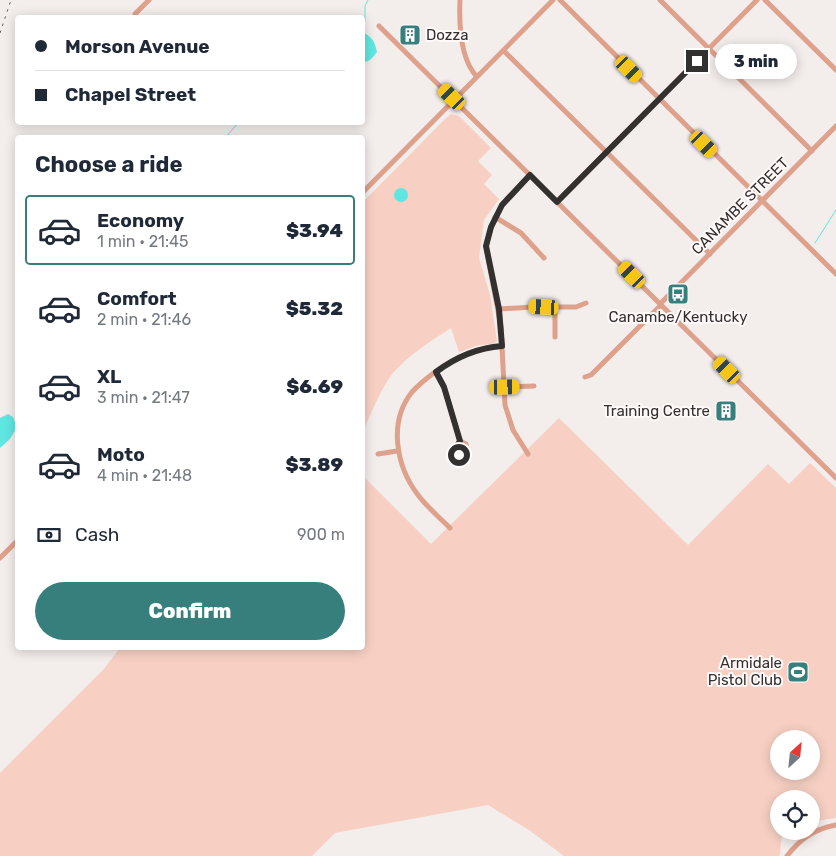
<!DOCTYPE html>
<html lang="en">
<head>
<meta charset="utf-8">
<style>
  body { margin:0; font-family:Rubik,sans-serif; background:#f6f6f7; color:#1f2937; height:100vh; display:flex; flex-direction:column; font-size:19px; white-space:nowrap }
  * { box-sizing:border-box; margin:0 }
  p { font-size:16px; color:#747a83 }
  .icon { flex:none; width:28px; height:28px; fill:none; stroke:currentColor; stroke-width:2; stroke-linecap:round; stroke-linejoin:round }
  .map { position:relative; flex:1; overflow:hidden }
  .sheet { position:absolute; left:15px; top:135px; width:350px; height:515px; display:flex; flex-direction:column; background:#fff; border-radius:5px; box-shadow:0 2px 12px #0003 }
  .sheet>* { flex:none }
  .banner { position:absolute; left:15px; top:15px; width:350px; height:110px; border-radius:5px; box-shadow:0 2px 12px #0003; display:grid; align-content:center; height:110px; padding:0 20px; background:#fff }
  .needle { width:32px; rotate:27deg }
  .controls { position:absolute; left:770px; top:730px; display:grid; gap:10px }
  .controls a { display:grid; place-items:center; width:50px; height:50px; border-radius:50%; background:#fff; box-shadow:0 2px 12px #0003; font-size:25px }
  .end { position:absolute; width:22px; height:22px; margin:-11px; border:6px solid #333130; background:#fff; box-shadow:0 0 0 2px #fff }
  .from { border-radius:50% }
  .bubble { position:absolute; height:35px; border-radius:18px; background:#fff; box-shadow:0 2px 12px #0003; font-size:16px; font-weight:800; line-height:35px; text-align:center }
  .car { position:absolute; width:15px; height:30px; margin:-15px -8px; border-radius:6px; box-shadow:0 0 4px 1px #0007; background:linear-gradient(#f5c518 24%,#345 0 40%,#f5c518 0 76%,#345 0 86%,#f5c518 0) }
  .banner b { display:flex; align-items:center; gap:18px; height:48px; font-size:19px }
  .banner b+b { border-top:1px solid #e0e1e3 }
  .banner i { width:12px; height:12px; background:#1f2937 }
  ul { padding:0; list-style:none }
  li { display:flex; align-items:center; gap:15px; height:70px; margin:0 10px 8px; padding:0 10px; border:2px solid transparent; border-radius:5px }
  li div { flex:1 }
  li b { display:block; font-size:19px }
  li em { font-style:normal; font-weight:800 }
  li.on { border-color:#377f7c }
  li>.icon { width:45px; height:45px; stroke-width:1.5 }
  h2 { padding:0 20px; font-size:22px; line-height:60px }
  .pay { display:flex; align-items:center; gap:12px; height:55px; padding:0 20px; font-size:19px }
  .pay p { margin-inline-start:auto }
  .action { display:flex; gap:10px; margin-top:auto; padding:10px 20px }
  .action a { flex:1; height:58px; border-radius:30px; background:#377f7c; color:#fff; font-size:20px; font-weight:800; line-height:58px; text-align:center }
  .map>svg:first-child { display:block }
</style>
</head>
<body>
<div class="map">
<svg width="836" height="856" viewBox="0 0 836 856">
  <rect width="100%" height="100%" fill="#f3edeb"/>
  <!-- green -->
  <path fill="#f7d0c3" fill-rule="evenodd" d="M451 114 459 116 491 148 478 161 492 175 484 184 499 199 484 220 479 258 490 295 497 341 493 344 479 345 459 352 451 328C431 341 410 354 393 373 380 390 372 412 363 431V202L444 120Z
    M559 418 688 545 768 464 789 484 810 463 836 488V818L811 822V799H779V831H782L780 854 779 856H564L529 830 488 805 335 833 312 856H0V773L103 670 120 648H362L363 476 431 544ZM779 739H811V771H779Z"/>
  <!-- water -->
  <path fill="#60e6e1" d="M362 32C372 36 375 42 377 52 373 57 370 62 363 62Z
    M394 195a7 7 0 1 1 14 0a7 7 0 1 1-14 0Z
    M8 414 13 417 17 427 10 439 0 448V418Z"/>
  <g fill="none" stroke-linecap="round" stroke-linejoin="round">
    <!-- stream -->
    <path stroke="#60e6e1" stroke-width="1" d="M362 22 365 21V6L368 0
      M225 138 239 122
      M815 243 836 210"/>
    <!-- minor -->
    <path stroke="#dea18b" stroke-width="5" d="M460 0C459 23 460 59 477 77
      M560 0 836 274
      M660 0 812 151
      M765 0 836 70
      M135 14 149 0
      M379 26 836 478
      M504 51 710 254
      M362 193 553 0
      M557 202 757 0
      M495 217 521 233 544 258
      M660 304 836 126
      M499 309 533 307H576L586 303
      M555 337V308
      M435 372 444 387 460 441 466 444 468 452 465 457 459 455 457 446 460 441
      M585 377 591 375 661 305
      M505 387 534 386
      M378 454 397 451
      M528 454 513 430 505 405 501 327 486 247 491 227 502 205 530 175
      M450 528C439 517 427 507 418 495 396 466 388 422 412 392 419 384 427 378 435 372 456 357 476 348 502 346
      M0 558 18 540
      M787 856C800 839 814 829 836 825"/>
    <!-- rail -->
    <path stroke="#5e5b5a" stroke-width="1" stroke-dasharray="2.5 5" stroke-linecap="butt" d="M0 33 11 0"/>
  </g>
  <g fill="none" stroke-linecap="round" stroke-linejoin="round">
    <!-- route -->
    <path stroke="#333130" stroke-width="6" d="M459 455 457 446 460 441 444 387 436 372C456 357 476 348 502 346L499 309 486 246 491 227 502 205 530 175 557 202 697 61"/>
  </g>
  <!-- icons -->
  <defs>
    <g id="building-square" transform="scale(1.125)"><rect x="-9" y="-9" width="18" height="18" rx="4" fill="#377f7c" stroke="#fffaf9"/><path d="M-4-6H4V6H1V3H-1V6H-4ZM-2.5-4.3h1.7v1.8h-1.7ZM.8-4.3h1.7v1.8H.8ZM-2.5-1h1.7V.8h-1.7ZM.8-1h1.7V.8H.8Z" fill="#fff"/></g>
    <g id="bus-square" transform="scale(1.125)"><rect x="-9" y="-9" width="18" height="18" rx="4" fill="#377f7c" stroke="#fffaf9"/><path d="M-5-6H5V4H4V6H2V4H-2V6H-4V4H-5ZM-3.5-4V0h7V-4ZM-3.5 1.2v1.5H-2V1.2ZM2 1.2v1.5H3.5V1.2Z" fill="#fff"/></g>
    <g id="stadium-square" transform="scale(1.125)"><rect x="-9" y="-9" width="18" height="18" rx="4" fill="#377f7c" stroke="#fffaf9"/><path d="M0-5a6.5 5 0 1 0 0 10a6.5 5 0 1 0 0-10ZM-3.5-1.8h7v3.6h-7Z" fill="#fff"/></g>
  </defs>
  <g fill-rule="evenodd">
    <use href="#building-square" x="410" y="35"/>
    <use href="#bus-square" x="678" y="294"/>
    <use href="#building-square" x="726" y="411"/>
    <use href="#stadium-square" x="798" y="672"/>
  </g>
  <g text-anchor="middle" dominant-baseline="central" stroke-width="4" stroke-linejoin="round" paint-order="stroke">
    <!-- poi labels -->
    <g font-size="15" fill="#333130" stroke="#fffaf9" text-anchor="end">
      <text x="426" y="35" text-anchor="start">Dozza</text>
      <text x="678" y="317" text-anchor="middle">Canambe/Kentucky</text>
      <text x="710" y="411">Training Centre</text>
      <text x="782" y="663">Armidale<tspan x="782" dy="17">Pistol Club</tspan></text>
    </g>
    <!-- street labels -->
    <g font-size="15" fill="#333130" stroke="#fffaf9">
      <text transform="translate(740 206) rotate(-45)">CANAMBE STREET</text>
    </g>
  </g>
</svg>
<div class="controls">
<a><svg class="needle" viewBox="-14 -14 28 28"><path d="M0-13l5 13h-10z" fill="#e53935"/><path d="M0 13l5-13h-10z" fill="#747a83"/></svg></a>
<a><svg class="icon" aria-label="locate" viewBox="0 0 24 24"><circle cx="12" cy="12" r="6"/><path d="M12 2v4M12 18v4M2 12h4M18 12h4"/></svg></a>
</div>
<i class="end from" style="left:459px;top:455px"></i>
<i class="end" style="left:697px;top:61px"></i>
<div class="bubble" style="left:715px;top:44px;width:82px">3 min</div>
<i class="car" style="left:629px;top:69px;rotate:135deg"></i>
<i class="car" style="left:452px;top:97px;rotate:314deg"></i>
<i class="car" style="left:704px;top:144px;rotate:135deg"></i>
<i class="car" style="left:632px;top:275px;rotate:315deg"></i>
<i class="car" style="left:544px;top:307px;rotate:273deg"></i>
<i class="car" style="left:727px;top:370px;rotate:315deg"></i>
<i class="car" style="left:505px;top:387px;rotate:89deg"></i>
<div class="banner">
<b><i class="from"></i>Morson Avenue</b>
<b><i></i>Chapel Street</b>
</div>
<section class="sheet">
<h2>Choose a ride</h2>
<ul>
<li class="on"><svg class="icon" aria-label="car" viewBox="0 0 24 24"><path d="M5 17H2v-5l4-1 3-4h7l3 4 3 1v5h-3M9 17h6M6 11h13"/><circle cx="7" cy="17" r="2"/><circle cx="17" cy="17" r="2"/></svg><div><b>Economy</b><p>1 min · 21:45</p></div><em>$3.94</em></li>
<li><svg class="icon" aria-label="car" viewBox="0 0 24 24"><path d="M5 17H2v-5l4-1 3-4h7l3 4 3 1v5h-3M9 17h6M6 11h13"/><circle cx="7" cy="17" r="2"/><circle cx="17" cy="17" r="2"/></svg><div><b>Comfort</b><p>2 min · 21:46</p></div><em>$5.32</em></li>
<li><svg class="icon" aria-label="car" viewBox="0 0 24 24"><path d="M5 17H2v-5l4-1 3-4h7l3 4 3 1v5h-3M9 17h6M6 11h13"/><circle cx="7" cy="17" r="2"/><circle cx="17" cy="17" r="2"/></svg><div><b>XL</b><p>3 min · 21:47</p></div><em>$6.69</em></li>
<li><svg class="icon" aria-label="car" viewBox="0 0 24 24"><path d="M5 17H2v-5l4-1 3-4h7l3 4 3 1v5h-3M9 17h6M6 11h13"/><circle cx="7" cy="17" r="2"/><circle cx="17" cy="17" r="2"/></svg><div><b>Moto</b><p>4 min · 21:48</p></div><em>$3.89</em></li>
</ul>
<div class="pay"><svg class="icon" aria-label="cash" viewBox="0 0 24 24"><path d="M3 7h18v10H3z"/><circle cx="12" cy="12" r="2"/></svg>Cash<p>900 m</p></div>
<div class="action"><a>Confirm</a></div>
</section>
</div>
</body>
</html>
